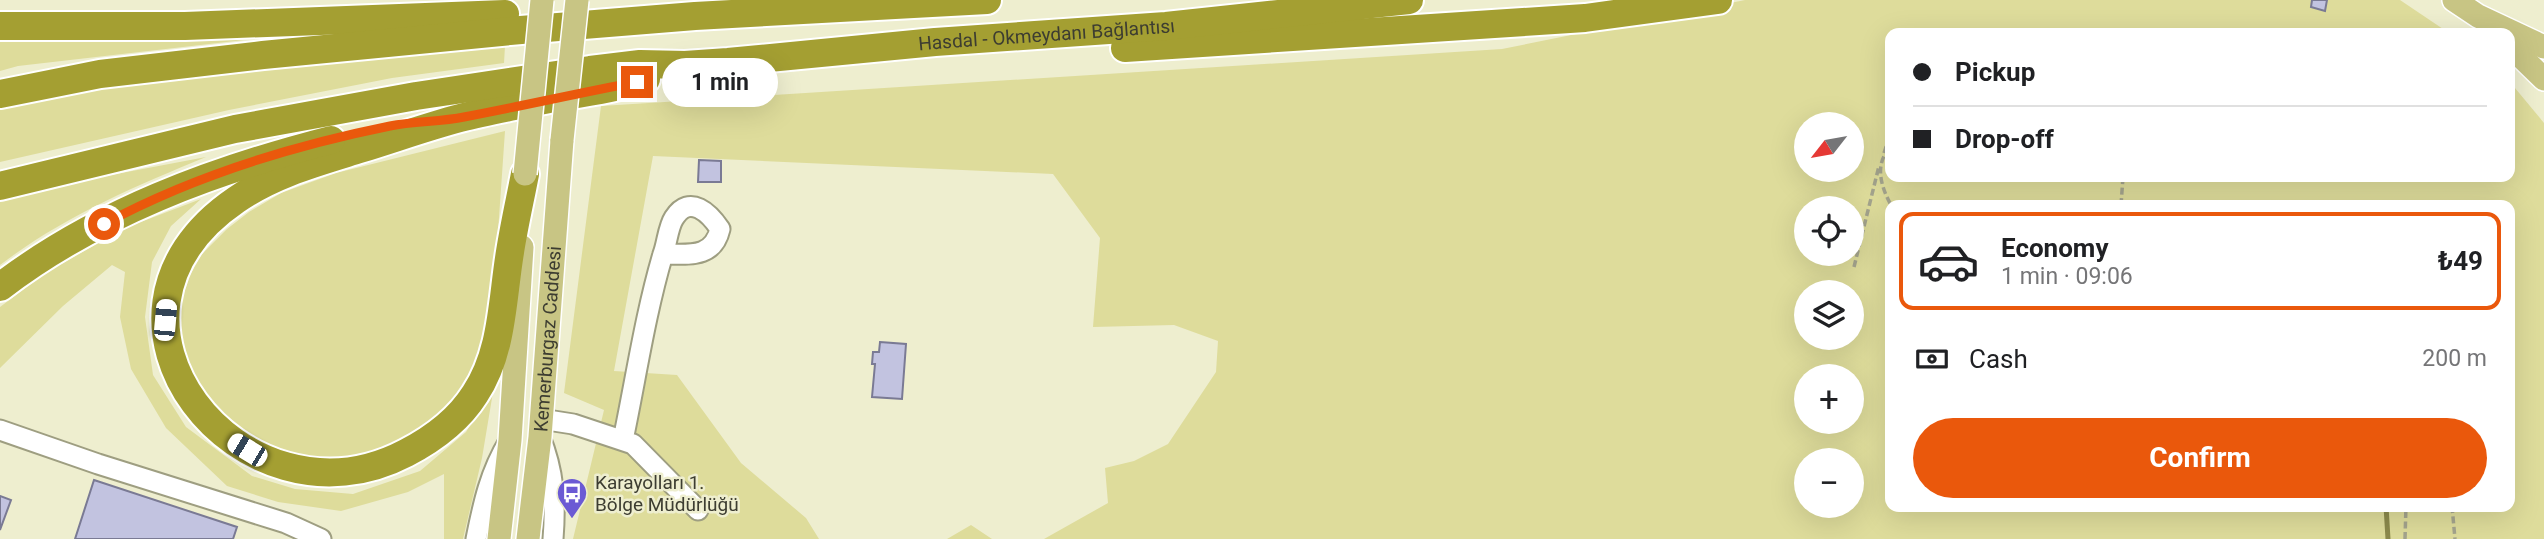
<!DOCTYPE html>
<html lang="en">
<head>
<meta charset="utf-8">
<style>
  body { margin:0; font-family:Roboto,sans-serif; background:#f2f2f2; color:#202124; height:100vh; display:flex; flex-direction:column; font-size:26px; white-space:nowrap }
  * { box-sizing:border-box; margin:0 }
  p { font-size:23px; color:#757577 }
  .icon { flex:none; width:38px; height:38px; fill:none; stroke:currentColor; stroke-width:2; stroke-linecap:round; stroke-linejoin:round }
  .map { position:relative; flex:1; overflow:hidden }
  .drawer { position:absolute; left:1885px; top:200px; width:630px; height:312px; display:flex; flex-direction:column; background:#fff; border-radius:14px; box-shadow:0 7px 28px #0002 }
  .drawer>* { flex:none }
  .banner { position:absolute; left:1885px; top:28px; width:630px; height:154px; border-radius:14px; box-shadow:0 7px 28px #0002; display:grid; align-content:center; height:154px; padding:0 28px; background:#fff }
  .needle { width:46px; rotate:239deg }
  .buttons { position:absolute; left:1794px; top:112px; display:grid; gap:14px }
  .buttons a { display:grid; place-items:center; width:70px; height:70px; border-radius:50%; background:#fff; box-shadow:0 7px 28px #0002; font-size:35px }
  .end { position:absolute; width:32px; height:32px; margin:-16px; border:9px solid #ea580c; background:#fff; box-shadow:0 0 0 4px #fff }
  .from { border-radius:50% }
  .bubble { position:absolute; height:49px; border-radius:24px; background:#fff; box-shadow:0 7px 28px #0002; font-size:23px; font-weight:700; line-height:49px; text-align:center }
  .car { position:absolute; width:21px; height:42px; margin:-21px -10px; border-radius:9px; box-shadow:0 0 5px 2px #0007; background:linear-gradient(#fff 24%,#345 0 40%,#fff 0 76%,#345 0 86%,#fff 0) }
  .banner b { display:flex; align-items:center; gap:24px; height:66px; font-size:26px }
  .banner b+b { border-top:2px solid #e0e0e0 }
  .banner i { width:18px; height:18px; background:#202124 }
  ul { padding:12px 0 0; list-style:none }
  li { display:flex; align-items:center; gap:21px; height:98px; margin:0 14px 10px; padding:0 14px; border:4px solid transparent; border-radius:14px }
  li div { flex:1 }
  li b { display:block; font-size:26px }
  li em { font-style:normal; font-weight:700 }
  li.selected { border-color:#ea580c }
  li>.icon { width:63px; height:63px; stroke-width:1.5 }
  .pay { display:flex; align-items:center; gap:18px; height:77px; padding:0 28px; font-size:26px }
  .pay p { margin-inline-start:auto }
  .button { display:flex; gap:14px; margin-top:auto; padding:14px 28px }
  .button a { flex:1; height:80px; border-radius:42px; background:#ea580c; color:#fff; font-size:28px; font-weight:700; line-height:80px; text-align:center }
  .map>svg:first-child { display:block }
</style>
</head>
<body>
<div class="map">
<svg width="2544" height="539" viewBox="0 0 2544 539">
  <rect width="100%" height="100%" fill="#eeeecf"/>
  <!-- green -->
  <path fill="#dedc9b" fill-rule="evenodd" d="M1745 0H2400L2449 33H1890V177H2510V82L2544 123V539H1044L1108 503 1105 468 1134 461 1168 444 1216 372 1218 341 1174 325 1093 327 1100 238 1053 174 653 156 614 371 677 375 741 463 806 518 819 539H573L604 410 564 393 601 106 1502 49ZM1806 124H1852V170H1806ZM1890 205H2510V506H1890ZM1806 208H1852V254H1806ZM1806 292H1852V338H1806ZM1806 376H1852V422H1806ZM1806 460H1852V506H1806Z
    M0 36 244 40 18 66 0 71Z
    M505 46 504 63 392 78 229 110 0 162V105L103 83Z
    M505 131 493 304 479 370 463 398 401 446 340 461 303 459 264 447 207 405 188 371 178 333 180 304 191 273 202 254 227 229 249 212 281 193 336 173Z
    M206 157C133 187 63 217 0 265V202L74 182Z
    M201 199 171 226 152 262 145 317 153 375 186 427 252 476 295 489 353 494 420 471 466 432 494 386 482 458 463 539H444V474L408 492 341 511 278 502 227 486 166 428 131 369 120 317 125 272 112 265 63 306 0 368V307L47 272 125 228Z
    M971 525 992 539H947Z"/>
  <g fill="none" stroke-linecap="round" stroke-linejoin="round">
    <!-- stream -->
    <path stroke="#8c8a4c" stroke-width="5" d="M2386 506 2388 539"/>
  </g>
  <!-- building -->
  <path fill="#c2c3e0" stroke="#7a7a94" stroke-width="2" d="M2312 0H2327L2325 11 2311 7Z
    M699 160 721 161V182H698Z
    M880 342 906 344 902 399 872 397 875 364H872L873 352H879Z
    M94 480 237 527 233 539H75Z
    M0 496 11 500 0 530Z"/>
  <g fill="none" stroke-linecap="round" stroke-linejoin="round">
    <!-- minor casing -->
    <g stroke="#9e9e81" stroke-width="23">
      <path id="minor" d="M541 419 573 424 633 444 698 510
        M0 430 98 464 286 523 321 539
        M540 437C554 471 556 503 553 539
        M623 440C636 378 645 315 663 254 667 244 668 227 674 218 690 193 710 214 720 229 713 259 688 254 663 254
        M476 539C483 504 490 472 509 441"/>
    </g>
    <!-- major casing -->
    <g stroke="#fff" stroke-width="26">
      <g id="major">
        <path d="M2454 0 2478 16 2544 47"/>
        <path d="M2510 46 2544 79"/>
        <path d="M499 539 510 440 522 247"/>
        <path id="s1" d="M528 539 540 437 562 140"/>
      </g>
    </g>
    <!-- highway casing -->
    <g stroke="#fff" stroke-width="32">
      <g id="highway">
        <path d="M0 26H185L505 14"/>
        <path d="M1125 48 1585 18 1718 0"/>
        <path d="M0 94 100 74 263 55 521 30 695 16 987 0"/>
        <path d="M525 174C520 200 514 226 510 252 502 300 503 352 475 394 458 421 433 439 406 453 242 539 63 318 236 200 273 174 318 162 360 149 393 139 426 127 460 118 487 111 516 106 544 100 577 93 613 90 646 79"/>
        <path id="s2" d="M0 186 235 129 416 96 590 70 640 64 685 65 728 62 935 42 1166 26 1409 0"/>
        <path d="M0 287C97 213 214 170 331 140"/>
      </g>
    </g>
    <!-- path -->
    <path stroke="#a4a48d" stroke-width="3.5" stroke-dasharray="7 3.5" stroke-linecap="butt" d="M1890 148C1874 164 1881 187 1891 205
      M1884 153 1890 135
      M2121 205 2123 177
      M1854 267 1879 166
      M2452 506 2455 539
      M2405 539 2406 506"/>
    <!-- minor -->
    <use href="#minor" stroke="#fff" stroke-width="19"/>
    <!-- major -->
    <use href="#major" stroke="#c8c584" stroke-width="23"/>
    <!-- highway -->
    <use href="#highway" stroke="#a49f32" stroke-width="28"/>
    <!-- major-bridge casing -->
    <g stroke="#fff" stroke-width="26" stroke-linecap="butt">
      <path id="major-bridge" d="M562 140 577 0
        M525 174 542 0"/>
    </g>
    <!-- major-bridge -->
    <use href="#major-bridge" stroke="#c8c584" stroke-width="23"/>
  </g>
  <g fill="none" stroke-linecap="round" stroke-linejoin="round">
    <!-- route -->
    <path stroke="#ea580c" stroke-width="9" d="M104 224C193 176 291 146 390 126 415 121 440 122 464 117 522 106 579 93 637 82"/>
  </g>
  <!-- icons -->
  <defs>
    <g id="bus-pin" transform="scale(1.575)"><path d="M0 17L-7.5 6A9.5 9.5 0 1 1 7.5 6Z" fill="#6b5ad4" stroke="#eeeecf"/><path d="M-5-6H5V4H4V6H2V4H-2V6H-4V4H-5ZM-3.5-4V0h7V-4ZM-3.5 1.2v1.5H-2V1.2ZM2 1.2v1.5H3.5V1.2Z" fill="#fff"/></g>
  </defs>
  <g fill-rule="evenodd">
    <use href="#bus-pin" x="572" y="493"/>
  </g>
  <g text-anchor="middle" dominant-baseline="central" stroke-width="5" stroke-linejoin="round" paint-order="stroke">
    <!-- street labels -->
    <g font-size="19" fill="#3d3d31" stroke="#eeeecf">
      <text stroke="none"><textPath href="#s2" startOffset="1060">Hasdal - Okmeydanı Bağlantısı</textPath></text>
      <text stroke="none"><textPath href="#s1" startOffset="201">Kemerburgaz Caddesi</textPath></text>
    </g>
    <!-- poi labels -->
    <g font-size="19" fill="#3d3d31" stroke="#eeeecf" text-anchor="start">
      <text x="595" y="482">Karayolları 1.<tspan x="595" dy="22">Bölge Müdürlüğü</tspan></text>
    </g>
  </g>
</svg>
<div class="buttons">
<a><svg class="needle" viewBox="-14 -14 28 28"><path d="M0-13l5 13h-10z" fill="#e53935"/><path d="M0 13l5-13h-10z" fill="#757577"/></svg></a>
<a><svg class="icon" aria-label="locate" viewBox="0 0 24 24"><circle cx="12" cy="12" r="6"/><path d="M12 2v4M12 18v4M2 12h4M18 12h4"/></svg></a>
<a><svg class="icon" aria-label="layers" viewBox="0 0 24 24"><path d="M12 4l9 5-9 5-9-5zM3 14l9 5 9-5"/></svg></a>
<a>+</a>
<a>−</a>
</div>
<i class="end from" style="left:104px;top:224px"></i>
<i class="end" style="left:637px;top:82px"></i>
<div class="bubble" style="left:662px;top:58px;width:116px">1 min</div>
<i class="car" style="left:165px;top:320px;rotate:5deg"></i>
<i class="car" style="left:247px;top:450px;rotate:301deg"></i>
<div class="banner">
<b><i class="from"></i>Pickup</b>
<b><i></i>Drop-off</b>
</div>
<section class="drawer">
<ul>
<li class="selected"><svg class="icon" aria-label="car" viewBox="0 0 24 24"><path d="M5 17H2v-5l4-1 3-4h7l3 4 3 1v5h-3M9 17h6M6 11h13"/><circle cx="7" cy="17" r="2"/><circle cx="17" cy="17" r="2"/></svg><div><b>Economy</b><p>1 min · 09:06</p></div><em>₺49</em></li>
</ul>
<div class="pay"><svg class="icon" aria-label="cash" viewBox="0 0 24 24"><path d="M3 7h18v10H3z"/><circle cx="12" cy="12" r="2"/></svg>Cash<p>200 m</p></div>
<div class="button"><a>Confirm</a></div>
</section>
</div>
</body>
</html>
